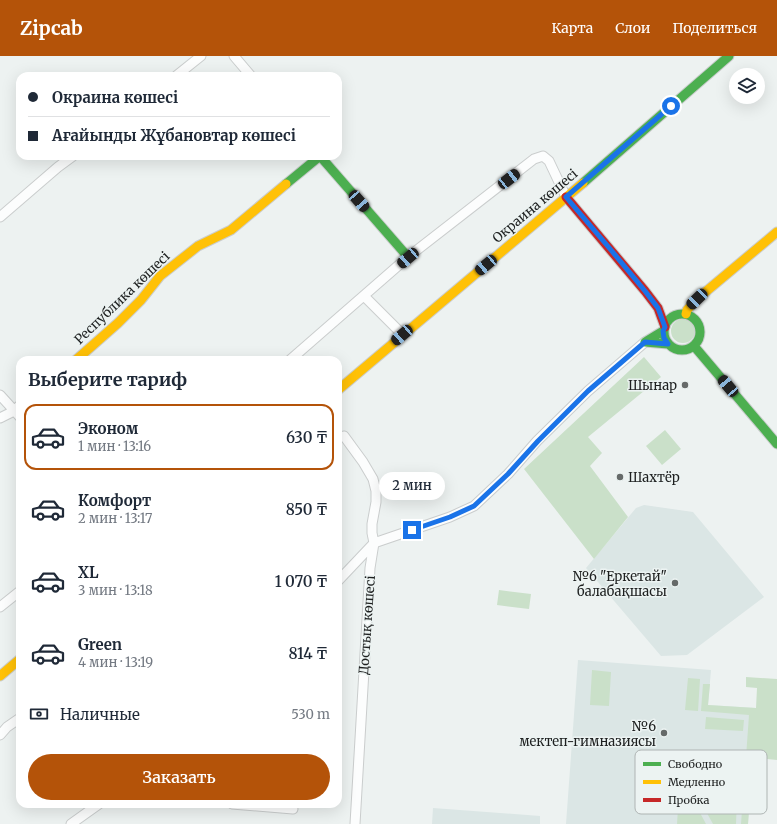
<!DOCTYPE html>
<html lang="ru">
<head>
<meta charset="utf-8">
<style>
  body { margin:0; font-family:Merriweather,serif; background:#f6f6f7; color:#1f2937; height:100vh; display:flex; flex-direction:column; font-size:15px; white-space:nowrap }
  * { box-sizing:border-box; margin:0 }
  p { font-size:13px; color:#747a83 }
  .icon { flex:none; width:22px; height:22px; fill:none; stroke:currentColor; stroke-width:2; stroke-linecap:round; stroke-linejoin:round }
  .map { position:relative; flex:1; overflow:hidden }
  .panel { position:absolute; left:16px; top:300px; width:326px; height:452px; display:flex; flex-direction:column; background:#fff; border-radius:12px; box-shadow:0 4px 16px #0002 }
  .panel>* { flex:none }
  .top-card { position:absolute; left:16px; top:16px; width:326px; height:88px; border-radius:12px; box-shadow:0 4px 16px #0002; display:grid; align-content:center; height:88px; padding:0 12px; background:#fff }
  .tools { position:absolute; left:729px; top:12px; display:grid; gap:8px }
  .tools a { display:grid; place-items:center; width:36px; height:36px; border-radius:50%; background:#fff; box-shadow:0 4px 16px #0002; font-size:20px }
  .end { position:absolute; width:18px; height:18px; margin:-9px; border:5px solid #1a73e8; background:#fff; box-shadow:0 0 0 2px #fff }
  .from { border-radius:50% }
  .bubble { position:absolute; height:28px; border-radius:14px; background:#fff; box-shadow:0 4px 16px #0002; font-size:13px; font-weight:600; line-height:28px; text-align:center }
  .car { position:absolute; width:12px; height:24px; margin:-12px -6px; border-radius:5px; box-shadow:0 0 3px 1px #0007; background:linear-gradient(#222 24%,#8ab4d8 0 40%,#222 0 76%,#8ab4d8 0 86%,#222 0) }
  .top-card b { display:flex; align-items:center; gap:14px; height:38px; font-size:15px }
  .top-card b+b { border-top:1px solid #e0e1e3 }
  .top-card i { width:10px; height:10px; background:#1f2937 }
  ul { padding:0; list-style:none }
  li { display:flex; align-items:center; gap:12px; height:66px; margin:0 8px 6px; padding:0 4px; border:2px solid transparent; border-radius:12px }
  li div { flex:1 }
  li b { display:block; font-size:15px }
  li em { font-style:normal; font-weight:600 }
  li.on { border-color:#b45309 }
  li>.icon { width:36px; height:36px; stroke-width:1.5 }
  h2 { padding:0 12px; font-size:18px; line-height:48px }
  .pay { display:flex; align-items:center; gap:10px; height:44px; padding:0 12px; font-size:15px }
  .pay p { margin-inline-start:auto }
  .primary-button { display:flex; gap:8px; margin-top:auto; padding:8px 12px }
  .primary-button a { flex:1; height:46px; border-radius:24px; background:#b45309; color:#fff; font-size:16px; font-weight:600; line-height:46px; text-align:center }
  header { display:flex; align-items:center; gap:24px; box-sizing:border-box; height:56px; padding:0 20px; background:#b45309; color:#fff }
  header strong { font-size:19px }
  nav { display:flex; gap:22px; margin-inline-start:auto; font-size:14px }
  .map>svg:first-child { display:block }
</style>
</head>
<body>
<header>
<strong>Zipcab</strong>
<nav><a>Карта</a><a>Слои</a><a>Поделиться</a></nav>
</header>
<div class="map">
<svg width="777" height="768" viewBox="0 0 777 768">
  <rect width="100%" height="100%" fill="#edf2f1"/>
  <!-- built -->
  <path fill="#dbe6e5" d="M644 449 693 456 764 541 687 599 661 600 586 512 636 452Z
    M578 604 711 614 708 649 756 652 748 768H566Z
    M433 752 540 760V768H432Z"/>
  <!-- green -->
  <path fill="#cae0c9" d="M671 275a12 12 0 1 1 24 0a12 12 0 1 1-24 0Z
    M644 301 661 321 588 381 602 397 590 410 628 461 594 503 524 413Z
    M665 374 681 393 662 409 646 390Z
    M499 534 531 538 529 553 497 549Z
    M592 614 611 616 609 650 590 649Z
    M746 621 777 623V704L746 701 749 659 701 655 703 628H710L708 649 756 652 757 632 746 631Z
    M688 622 700 623 698 655 685 654Z
    M706 661 744 664 743 675 705 673Z
    M745 714 752 715 748 768H741Z
    M679 737 690 738 706 768H677Z
    M697 739 737 742 736 768H713Z"/>
  <g fill="none" stroke-linecap="round" stroke-linejoin="round">
    <!-- street casing -->
    <g stroke="#cacdcd" stroke-width="11">
      <path id="street" d="M234 0 251 20
        M176 20 201 0
        M0 161 58 111 73 100
        M364 240 403 279
        M290 304 408 201 534 103 543 100 549 105 566 141
        M0 339 20 361
        M0 362 14 355 20 349
        M344 380 363 406 373 423 376 435V446L372 468V477L374 487 370 512 355 768
        M338 525 374 487 450 461 474 450 508 418 537 385 588 335 645 286
        M0 551 20 535
        M0 679 7 671 20 662
        M232 748 293 753
        M71 768 99 748"/>
    </g>
    <!-- fast casing -->
    <g stroke="#cacdcd" stroke-width="11">
      <path id="fast" d="M583 127 729 0
        M286 128 320 100 408 201
        M664 276a18 18 0 1 1 36 0a18 18 0 1 1-36 0Z
        M663 275 645 286 668 288
        M694 290 777 388"/>
    </g>
    <!-- slow casing -->
    <g stroke="#cacdcd" stroke-width="11">
      <path id="slow" d="M686 258 687 254 697 243 777 176
        M76 304 118 267 141 244 160 220 198 190 231 174 286 128
        M338 334 583 127
        M0 620 20 603"/>
    </g>
    <!-- jam casing -->
    <g stroke="#cacdcd" stroke-width="11">
      <path id="jam" d="M566 141 645 235 658 252 665 271"/>
    </g>
    <!-- street -->
    <use href="#street" stroke="#fcfdfd" stroke-width="9"/>
    <!-- fast -->
    <use href="#fast" stroke="#4caf50" stroke-width="9"/>
    <!-- slow -->
    <use href="#slow" stroke="#ffc107" stroke-width="9"/>
    <!-- jam -->
    <use href="#jam" stroke="#c62828" stroke-width="9"/>
  </g>
  <g fill="none" stroke-linecap="round" stroke-linejoin="round">
    <!-- route -->
    <path stroke="#1a73e8" stroke-width="5" d="M412 474 450 461 474 450 508 418 538 385 588 335 645 286 668 288 664 282 663 275 665 271 658 252 645 235 611 194 566 141 671 50"/>
  </g>
  <!-- markers -->
  <g fill="#666a69" stroke="#ecf3f2" stroke-width="1.5">
    <circle cx="685" cy="329" r="4"/>
    <circle cx="620" cy="421" r="4"/>
    <circle cx="675" cy="527" r="4"/>
    <circle cx="664" cy="677" r="4"/>
  </g>
  <g text-anchor="middle" dominant-baseline="central" stroke-width="3" stroke-linejoin="round" paint-order="stroke">
    <!-- street labels -->
    <g font-size="13" fill="#1e2020" stroke="#ecf3f2">
      <text transform="translate(535 150) rotate(-40)">Окраина көшесі</text>
      <text transform="translate(122 242) rotate(-44)">Республика көшесі</text>
      <text transform="translate(367 569) rotate(-86)">Достық көшесі</text>
    </g>
    <!-- poi labels -->
    <g font-size="13" fill="#1e2020" stroke="#ecf3f2" text-anchor="end">
      <text x="677" y="329">Шынар</text>
      <text x="628" y="421" text-anchor="start">Шахтёр</text>
      <text x="667" y="520">№6 "Еркетай"<tspan x="667" dy="15">балабақшасы</tspan></text>
      <text x="656" y="670">№6<tspan x="656" dy="15">мектеп-гимназиясы</tspan></text>
    </g>
  </g>
  <!-- legend -->
  <rect x="635" y="694" width="132" height="64" rx="6" fill="#ecf3f2" stroke="#aeb4b3" stroke-width="1"/>
  <rect x="643" y="706" width="18" height="4" fill="#4caf50"/>
  <rect x="643" y="724" width="18" height="4" fill="#ffc107"/>
  <rect x="643" y="742" width="18" height="4" fill="#c62828"/>
  <g font-size="11" fill="#1e2020">
    <text x="668" y="712">Свободно</text>
    <text x="668" y="730">Медленно</text>
    <text x="668" y="748">Пробка</text>
  </g>
</svg>
<div class="tools">
<a><svg class="icon" aria-label="layers" viewBox="0 0 24 24"><path d="M12 4l9 5-9 5-9-5zM3 14l9 5 9-5"/></svg></a>
</div>
<i class="end from" style="left:671px;top:50px"></i>
<i class="end" style="left:412px;top:474px"></i>
<div class="bubble" style="left:379px;top:416px;width:66px">2 мин</div>
<i class="car" style="left:509px;top:123px;rotate:52deg"></i>
<i class="car" style="left:359px;top:145px;rotate:139deg"></i>
<i class="car" style="left:408px;top:202px;rotate:229deg"></i>
<i class="car" style="left:486px;top:209px;rotate:230deg"></i>
<i class="car" style="left:697px;top:243px;rotate:226deg"></i>
<i class="car" style="left:402px;top:279px;rotate:229deg"></i>
<i class="car" style="left:728px;top:330px;rotate:320deg"></i>
<div class="top-card">
<b><i class="from"></i>Окраина көшесі</b>
<b><i></i>Ағайынды Жұбановтар көшесі</b>
</div>
<section class="panel">
<h2>Выберите тариф</h2>
<ul>
<li class="on"><svg class="icon" aria-label="car" viewBox="0 0 24 24"><path d="M5 17H2v-5l4-1 3-4h7l3 4 3 1v5h-3M9 17h6M6 11h13"/><circle cx="7" cy="17" r="2"/><circle cx="17" cy="17" r="2"/></svg><div><b>Эконом</b><p>1 мин · 13:16</p></div><em>630 ₸</em></li>
<li><svg class="icon" aria-label="car" viewBox="0 0 24 24"><path d="M5 17H2v-5l4-1 3-4h7l3 4 3 1v5h-3M9 17h6M6 11h13"/><circle cx="7" cy="17" r="2"/><circle cx="17" cy="17" r="2"/></svg><div><b>Комфорт</b><p>2 мин · 13:17</p></div><em>850 ₸</em></li>
<li><svg class="icon" aria-label="car" viewBox="0 0 24 24"><path d="M5 17H2v-5l4-1 3-4h7l3 4 3 1v5h-3M9 17h6M6 11h13"/><circle cx="7" cy="17" r="2"/><circle cx="17" cy="17" r="2"/></svg><div><b>XL</b><p>3 мин · 13:18</p></div><em>1 070 ₸</em></li>
<li><svg class="icon" aria-label="car" viewBox="0 0 24 24"><path d="M5 17H2v-5l4-1 3-4h7l3 4 3 1v5h-3M9 17h6M6 11h13"/><circle cx="7" cy="17" r="2"/><circle cx="17" cy="17" r="2"/></svg><div><b>Green</b><p>4 мин · 13:19</p></div><em>814 ₸</em></li>
</ul>
<div class="pay"><svg class="icon" aria-label="cash" viewBox="0 0 24 24"><path d="M3 7h18v10H3z"/><circle cx="12" cy="12" r="2"/></svg>Наличные<p>530 m</p></div>
<div class="primary-button"><a>Заказать</a></div>
</section>
</div>
</body>
</html>
